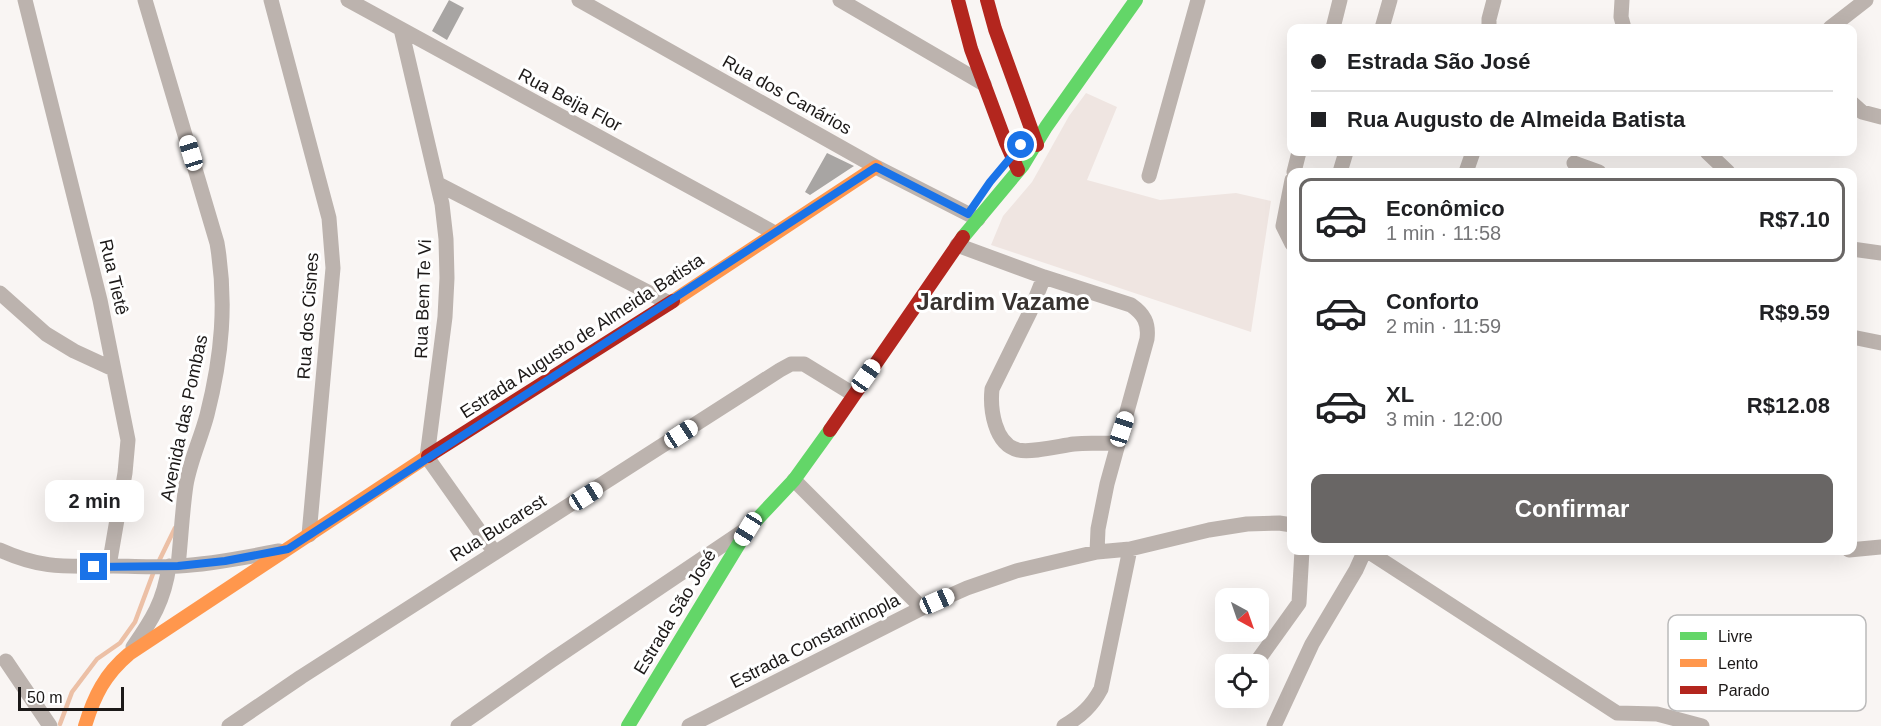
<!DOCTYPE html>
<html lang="pt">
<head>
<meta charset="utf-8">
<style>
  body { margin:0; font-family:Helvetica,sans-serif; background:#f2f2f2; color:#202124; height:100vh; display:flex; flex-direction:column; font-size:22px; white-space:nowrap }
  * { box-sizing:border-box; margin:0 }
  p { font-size:20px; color:#757577 }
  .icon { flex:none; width:33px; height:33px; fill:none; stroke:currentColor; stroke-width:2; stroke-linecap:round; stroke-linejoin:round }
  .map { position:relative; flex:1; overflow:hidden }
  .panel { position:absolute; left:1287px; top:168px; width:570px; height:387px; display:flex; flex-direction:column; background:#fff; border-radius:12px; box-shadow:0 6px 24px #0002 }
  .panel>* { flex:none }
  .banner { position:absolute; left:1287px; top:24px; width:570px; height:132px; border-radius:12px; box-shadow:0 6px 24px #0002; display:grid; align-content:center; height:132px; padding:0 24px; background:#fff }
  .needle { width:39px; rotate:140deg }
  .buttons { position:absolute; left:1215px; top:588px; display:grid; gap:12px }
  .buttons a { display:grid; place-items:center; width:54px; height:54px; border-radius:12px; background:#fff; box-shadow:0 6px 24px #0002; font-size:30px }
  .scale { position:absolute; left:18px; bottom:15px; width:106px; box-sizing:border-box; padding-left:6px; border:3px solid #1c1918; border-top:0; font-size:16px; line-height:21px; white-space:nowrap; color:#1c1918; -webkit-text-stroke:4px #fff; paint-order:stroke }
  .end { position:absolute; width:27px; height:27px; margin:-14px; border:8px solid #1a73e8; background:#fff; box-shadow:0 0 0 3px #fff }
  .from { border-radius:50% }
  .bubble { position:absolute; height:42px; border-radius:12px; background:#fff; box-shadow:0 6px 24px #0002; font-size:20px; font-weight:700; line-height:42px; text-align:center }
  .car { position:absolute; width:18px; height:36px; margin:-18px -9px; border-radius:8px; box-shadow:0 0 4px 2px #0007; background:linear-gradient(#fff 24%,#345 0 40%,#fff 0 76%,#345 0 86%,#fff 0) }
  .banner b { display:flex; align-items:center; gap:21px; height:57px; font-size:22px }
  .banner b+b { border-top:2px solid #e0e0e0 }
  .banner i { width:15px; height:15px; background:#202124 }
  ul { padding:10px 0 0; list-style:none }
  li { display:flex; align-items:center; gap:18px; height:84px; margin:0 12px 9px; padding:0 12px; border:3px solid transparent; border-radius:12px }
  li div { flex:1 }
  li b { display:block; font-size:22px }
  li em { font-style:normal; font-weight:700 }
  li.active { border-color:#696665 }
  li>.icon { width:54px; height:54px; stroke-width:1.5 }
  .cta { display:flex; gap:12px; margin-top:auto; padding:12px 24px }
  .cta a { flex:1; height:69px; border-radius:12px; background:#696665; color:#fff; font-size:24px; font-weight:700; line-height:69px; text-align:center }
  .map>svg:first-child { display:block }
</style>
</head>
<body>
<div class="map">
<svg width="1881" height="726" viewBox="0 0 1881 726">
  <rect width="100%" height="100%" fill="#f9f5f3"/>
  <!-- built -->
  <path fill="#efe5e1" d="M1086 93 1117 107 1087 180 1160 200 1236 193 1271 201 1251 332 991 245 1003 216 1032 182 1069 116Z"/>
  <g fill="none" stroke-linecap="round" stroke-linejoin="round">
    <!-- stream -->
    <path stroke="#ecc0a6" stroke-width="4.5" d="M158 563 175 528
      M60 724 72 692 97 659 120 643 135 622 154 571"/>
  </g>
  <!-- building -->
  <path fill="#a8a5a3" d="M449 0 464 8 447 40 432 31Z
    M827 153 854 166 810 195 805 192Z"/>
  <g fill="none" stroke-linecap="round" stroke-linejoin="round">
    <!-- street -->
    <path stroke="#bcb3ae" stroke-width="15" d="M25 0 100 300 128 440 125 473 109 566
      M145 0 217 243C227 302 222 356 207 415 201 438 190 461 186 485 182 512 181 539 178 566
      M271 0 329 218 333 268 309 535
      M348 0 773 232
      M579 0 876 167 978 219
      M840 0 984 84
      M1622 0 1621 17 1624 28
      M1333 28 1340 0
      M1382 28 1390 0
      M1489 28V19L1494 0
      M1830 28 1866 0
      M401 29 442 204 446 239 447 278 445 317 427 457 495 553
      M1852 103 1862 112 1881 117
      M1707 152 1728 172
      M1574 163 1599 172
      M1294 172 1299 152
      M1340 172 1346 152
      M1466 172 1473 152
      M1149 176 1198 0
      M1292 180 1283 226 1292 244
      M438 184 669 303
      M957 245 1044 277 1131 305C1144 314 1149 323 1147 339L1107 484 1098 529 1097 552
      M1852 249 1881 253
      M1044 277 1030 312 992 389C990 408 994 444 1018 450 1032 453 1059 446 1074 444 1088 443 1103 443 1117 443
      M0 293 46 334 74 351 113 369
      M1852 337 1881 343
      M794 480 922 608
      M0 550C44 570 68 566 113 566 135 566 157 568 179 566 213 564 246 557 279 551
      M1366 550 1617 713 1657 714 1702 726
      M1849 550 1881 547
      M133 647C152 620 164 601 169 566
      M1258 660 1299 603 1302 550
      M6 661 50 726
      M229 726 301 677 780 370 791 364H804L853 394
      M458 726 552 660 745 530
      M689 726 922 608 967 588 1016 571 1097 552 1130 549 1209 530 1247 524 1279 523 1292 525
      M1064 726C1081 716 1092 706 1101 689L1130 549
      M1274 726 1312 644 1356 570 1365 550"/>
    <!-- fast -->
    <path stroke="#63d668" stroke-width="14" d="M963 237 1023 165 1046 127 1136 0
      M628 726 748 529 794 480 830 430"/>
    <!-- slow -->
    <path stroke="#ff974d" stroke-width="14" d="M673 301 876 167
      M85 726C94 696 105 674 129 654L428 456"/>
    <!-- jam -->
    <path stroke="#b3261e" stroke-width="14" d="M958 0 971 49 1006 143 1018 170
      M987 0 995 29 1037 145
      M830 430 963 237
      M428 456 673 301"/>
  </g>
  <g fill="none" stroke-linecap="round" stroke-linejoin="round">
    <!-- route -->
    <path stroke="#1a73e8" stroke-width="8" d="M94 567 178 566 225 561 288 549 876 167 968 214 990 182 1021 145"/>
  </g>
  <g text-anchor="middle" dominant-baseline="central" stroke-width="6" stroke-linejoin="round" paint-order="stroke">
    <!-- street labels -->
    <g font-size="18" fill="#1c1918" stroke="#fff">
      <text transform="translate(787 95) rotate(29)">Rua dos Canários</text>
      <text transform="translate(570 100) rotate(28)">Rua Beija Flor</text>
      <text transform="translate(114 277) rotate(77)">Rua Tietê</text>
      <text transform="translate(423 299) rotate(-88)">Rua Bem Te Vi</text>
      <text transform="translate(308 316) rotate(-86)">Rua dos Cisnes</text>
      <text transform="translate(582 336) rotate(-33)">Estrada Augusto de Almeida Batista</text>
      <text transform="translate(184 418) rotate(-78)">Avenida das Pombas</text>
      <text transform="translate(498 528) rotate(-32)">Rua Bucarest</text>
      <text transform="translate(675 612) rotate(-59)">Estrada São José</text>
      <text transform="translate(815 641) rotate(-27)">Estrada Constantinopla</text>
    </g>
    <!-- district labels -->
    <g font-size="24" font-weight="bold" fill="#383330" stroke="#fff">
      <text x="1003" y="301">Jardim Vazame</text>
    </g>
  </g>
  <!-- legend -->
  <rect x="1668" y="615" width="198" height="96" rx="9" fill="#fff" stroke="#bbbaba" stroke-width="1.5"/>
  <rect x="1680" y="632" width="27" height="8" fill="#63d668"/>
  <rect x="1680" y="659" width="27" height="8" fill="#ff974d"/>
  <rect x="1680" y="686" width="27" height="8" fill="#b3261e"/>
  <g font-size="16" fill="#1c1918">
    <text x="1718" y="642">Livre</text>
    <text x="1718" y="669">Lento</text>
    <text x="1718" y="696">Parado</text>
  </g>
</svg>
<div class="buttons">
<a><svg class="needle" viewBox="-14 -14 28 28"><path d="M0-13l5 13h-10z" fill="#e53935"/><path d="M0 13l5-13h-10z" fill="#757577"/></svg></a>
<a><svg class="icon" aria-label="locate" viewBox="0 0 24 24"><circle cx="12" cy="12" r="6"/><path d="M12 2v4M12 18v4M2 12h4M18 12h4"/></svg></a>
</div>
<div class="scale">50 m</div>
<i class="end from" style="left:1021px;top:145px"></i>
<i class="end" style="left:94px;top:567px"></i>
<div class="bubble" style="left:45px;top:480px;width:99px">2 min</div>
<i class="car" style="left:191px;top:153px;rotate:343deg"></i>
<i class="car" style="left:866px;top:376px;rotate:35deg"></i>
<i class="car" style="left:1122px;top:429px;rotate:18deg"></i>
<i class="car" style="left:681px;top:434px;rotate:57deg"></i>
<i class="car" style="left:586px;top:496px;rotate:58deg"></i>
<i class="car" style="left:748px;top:529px;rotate:212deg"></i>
<i class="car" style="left:937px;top:601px;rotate:66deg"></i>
<div class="banner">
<b><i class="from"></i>Estrada São José</b>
<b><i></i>Rua Augusto de Almeida Batista</b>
</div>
<section class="panel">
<ul>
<li class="active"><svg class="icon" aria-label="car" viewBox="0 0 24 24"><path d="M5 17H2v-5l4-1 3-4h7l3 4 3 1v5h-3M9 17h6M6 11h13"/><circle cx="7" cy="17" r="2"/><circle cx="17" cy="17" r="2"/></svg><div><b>Econômico</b><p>1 min · 11:58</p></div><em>R$7.10</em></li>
<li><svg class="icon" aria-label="car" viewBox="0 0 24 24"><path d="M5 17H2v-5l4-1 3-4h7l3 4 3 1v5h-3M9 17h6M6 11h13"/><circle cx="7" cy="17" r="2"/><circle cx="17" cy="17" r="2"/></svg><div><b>Conforto</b><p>2 min · 11:59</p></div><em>R$9.59</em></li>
<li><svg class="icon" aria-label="car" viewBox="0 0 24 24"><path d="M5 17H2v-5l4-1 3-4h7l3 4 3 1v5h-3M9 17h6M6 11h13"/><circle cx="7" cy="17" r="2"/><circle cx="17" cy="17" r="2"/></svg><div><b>XL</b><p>3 min · 12:00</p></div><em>R$12.08</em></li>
</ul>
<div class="cta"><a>Confirmar</a></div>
</section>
</div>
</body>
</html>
